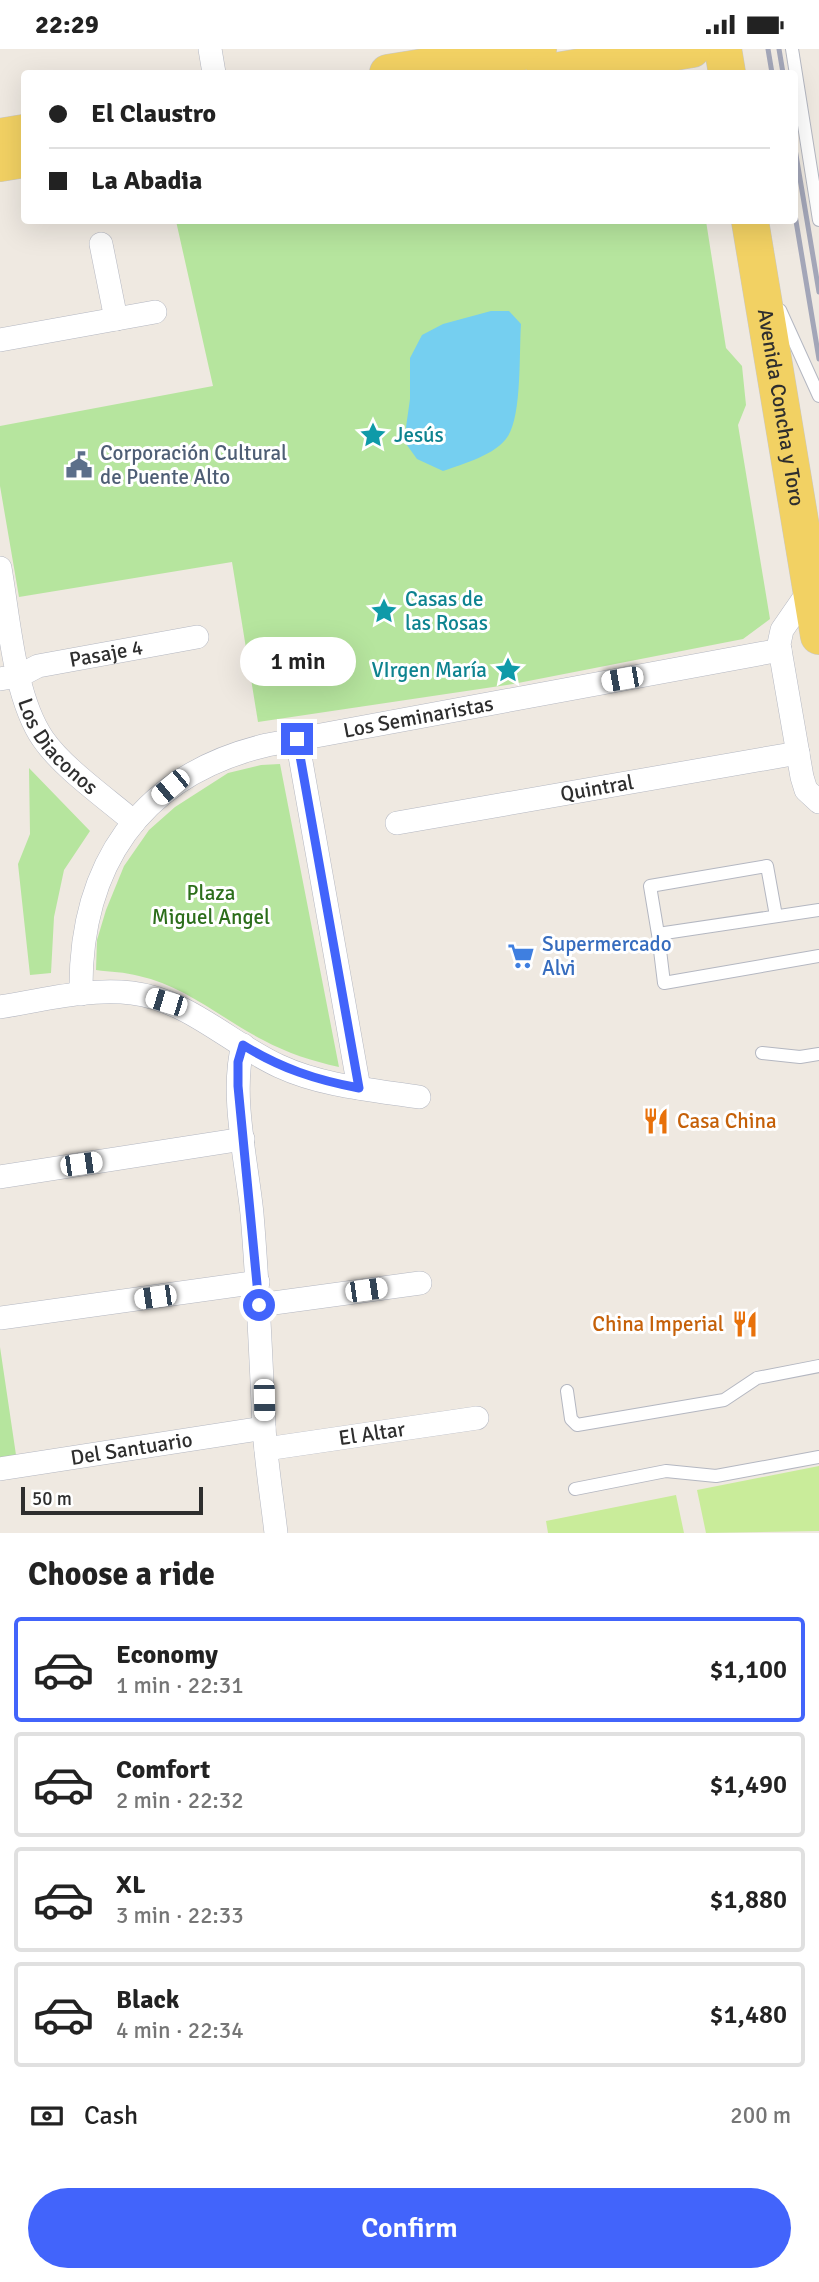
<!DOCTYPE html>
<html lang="en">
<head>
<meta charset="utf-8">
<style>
  body { margin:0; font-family:Signika,sans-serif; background:#f6f6f6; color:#222; height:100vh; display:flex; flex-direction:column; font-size:26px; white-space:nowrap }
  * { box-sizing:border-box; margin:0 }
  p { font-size:23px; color:#767676 }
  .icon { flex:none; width:38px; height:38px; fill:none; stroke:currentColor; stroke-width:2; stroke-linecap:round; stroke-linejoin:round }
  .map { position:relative; height:1484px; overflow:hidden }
  .drawer { display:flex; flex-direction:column; background:#fff; flex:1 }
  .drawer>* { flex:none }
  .banner { position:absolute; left:21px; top:21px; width:777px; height:154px; border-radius:7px; box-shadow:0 7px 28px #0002; display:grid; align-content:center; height:154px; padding:0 28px; background:#fff }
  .scale { position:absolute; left:21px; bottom:18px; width:182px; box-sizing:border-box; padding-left:7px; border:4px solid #2e2e2e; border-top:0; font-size:19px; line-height:24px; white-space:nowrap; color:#2e2e2e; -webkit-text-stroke:5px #fff; paint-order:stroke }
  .end { position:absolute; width:32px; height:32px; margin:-16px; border:9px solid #4264fb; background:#fff; box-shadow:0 0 0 4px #fff }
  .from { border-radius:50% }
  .bubble { position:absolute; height:49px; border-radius:24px; background:#fff; box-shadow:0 7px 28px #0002; font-size:23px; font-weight:600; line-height:49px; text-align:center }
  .car { position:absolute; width:21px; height:42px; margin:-21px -10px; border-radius:9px; box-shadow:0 0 5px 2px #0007; background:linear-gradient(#fff 24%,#345 0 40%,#fff 0 76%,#345 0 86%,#fff 0) }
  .banner b { display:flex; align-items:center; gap:24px; height:66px; font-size:26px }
  .banner b+b { border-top:2px solid #e0e0e0 }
  .banner i { width:18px; height:18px; background:#222 }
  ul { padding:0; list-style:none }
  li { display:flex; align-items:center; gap:21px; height:105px; margin:0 14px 10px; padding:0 14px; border:4px solid #e0e0e0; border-radius:7px }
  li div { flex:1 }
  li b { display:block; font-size:26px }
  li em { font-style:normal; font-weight:600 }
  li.current { border-color:#4264fb }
  li>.icon { width:63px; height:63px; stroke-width:1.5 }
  h2 { padding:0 28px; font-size:32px; line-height:84px }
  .pay { display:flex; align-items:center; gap:18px; height:77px; padding:0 28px; font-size:26px }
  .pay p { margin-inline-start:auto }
  .button { display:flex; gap:14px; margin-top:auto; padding:14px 28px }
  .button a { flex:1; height:80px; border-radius:42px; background:#4264fb; color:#fff; font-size:28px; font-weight:600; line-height:80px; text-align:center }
  .status { display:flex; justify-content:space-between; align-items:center; height:49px; padding:0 35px; background:#fff; direction:ltr }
  .status svg { height:19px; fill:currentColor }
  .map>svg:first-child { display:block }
</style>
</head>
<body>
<div class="status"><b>22:29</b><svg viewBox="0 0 49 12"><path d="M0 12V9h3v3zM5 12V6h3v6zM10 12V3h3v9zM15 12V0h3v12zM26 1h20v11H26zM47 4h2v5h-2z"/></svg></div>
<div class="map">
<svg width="819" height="1484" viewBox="0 0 819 1484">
  <rect width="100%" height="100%" fill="#efe9e1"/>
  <!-- green -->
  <path fill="#b6e59e" d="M176 172H706L726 299 742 317 746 356 738 376 770 570 743 590 513 635 258 673 232 513 19 548 0 437V377L213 337Z
    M280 715 339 1018C312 1012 287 1004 263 991 222 970 185 937 139 927 125 923 110 923 96 921L97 891 106 861 124 817 149 781 175 758 228 724 261 716Z
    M29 719 90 782 64 821 54 868 51 924 30 926 18 815 30 785Z
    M0 1298 16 1406 0 1409Z"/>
  <!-- pitch -->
  <path fill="#c9ec9a" d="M819 1417V1482L706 1484 697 1441Z
    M676 1446 684 1484H548L546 1472Z"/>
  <!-- water -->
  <path fill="#75cff0" d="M491 262H509L521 275C519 303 522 365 508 387 496 406 463 415 443 422L417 410 404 392 410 350V309L422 286 443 275Z"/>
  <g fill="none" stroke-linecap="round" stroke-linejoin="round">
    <!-- lane casing -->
    <g stroke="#b4b7c1" stroke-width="14">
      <path id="lane" d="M792 0 819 171
        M780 261 819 347
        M819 861 658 885 664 934 819 907
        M658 885 650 837 767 817 776 867
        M762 1004 800 1008 819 1005
        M567 1342 571 1370 577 1376 724 1351 757 1329 819 1317
        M575 1440 666 1422 716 1427 819 1408"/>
    </g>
    <!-- street casing -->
    <g stroke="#b4b7c1" stroke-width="24">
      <g id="street">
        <path d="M210 0 214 24"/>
        <path d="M101 195 116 270"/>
        <path d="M0 291 155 263"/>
        <path id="s1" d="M0 519C9 570 14 648 43 690 63 719 106 749 134 773"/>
        <path d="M811 539 782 581 779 595 802 728 806 741 819 753"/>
        <path id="s2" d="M0 630 19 627 38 617 197 588"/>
        <path d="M297 690 359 1039"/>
        <path id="s3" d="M397 774 798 704"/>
        <path id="s4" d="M81 945C79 817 140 726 267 696L780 601"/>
        <path d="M0 958C43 951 88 939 132 944 189 951 229 994 279 1017 322 1037 372 1041 419 1048"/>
        <path d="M243 996C230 1046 247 1114 252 1165 258 1236 261 1307 264 1378 266 1413 272 1449 276 1484"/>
        <path d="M0 1128 243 1090"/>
        <path d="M259 1256 420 1234"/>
        <path d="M0 1269 258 1233"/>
        <path id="s5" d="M266 1400 477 1369"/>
        <path id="s6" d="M0 1420 264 1379"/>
      </g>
    </g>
    <!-- primary casing -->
    <g stroke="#c9c9c9" stroke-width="38">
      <g id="primary">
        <path d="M723 0 727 24"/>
        <path d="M388 24 538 0"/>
        <path d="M545 24 692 0"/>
        <path d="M0 88 24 84"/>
        <path d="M0 114 24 110"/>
        <path id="s7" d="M750 172 819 587"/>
      </g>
    </g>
    <!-- lane -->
    <use href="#lane" stroke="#fff" stroke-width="12"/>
    <!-- street -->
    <use href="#street" stroke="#fff" stroke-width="23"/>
    <!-- primary -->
    <use href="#primary" stroke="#f2d163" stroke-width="37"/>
    <!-- rail -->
    <path stroke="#a3a6b8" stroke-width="5" d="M768 0 772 24
      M779 0 783 24
      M794 94 819 243
      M794 160 819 310"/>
  </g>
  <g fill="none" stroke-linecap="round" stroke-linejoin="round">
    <!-- route -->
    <path stroke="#4264fb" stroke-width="9" d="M259 1256 238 1037V1013L243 996C280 1019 316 1031 359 1039L297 690"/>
  </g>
  <!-- icons -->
  <defs>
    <g id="sight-bare" transform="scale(2.1)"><path d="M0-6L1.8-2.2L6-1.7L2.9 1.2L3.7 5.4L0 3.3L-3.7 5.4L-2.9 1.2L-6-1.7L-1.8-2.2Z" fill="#0f9aa8" stroke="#fff" stroke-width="2.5" paint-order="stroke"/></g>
    <g id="civic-bare" transform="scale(2.1)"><path d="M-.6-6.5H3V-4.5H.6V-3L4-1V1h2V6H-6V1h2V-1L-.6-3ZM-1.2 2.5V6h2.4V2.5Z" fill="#5c6f8a" stroke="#fff" stroke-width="2.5" paint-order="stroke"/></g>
    <g id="supermarket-bare" transform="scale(2.1)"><path d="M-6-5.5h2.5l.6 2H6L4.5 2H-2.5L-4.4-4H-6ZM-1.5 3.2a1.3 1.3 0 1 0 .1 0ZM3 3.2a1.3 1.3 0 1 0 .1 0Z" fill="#3f7fe0" stroke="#fff" stroke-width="2.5" paint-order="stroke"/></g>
    <g id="restaurant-bare" transform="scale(2.1)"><path d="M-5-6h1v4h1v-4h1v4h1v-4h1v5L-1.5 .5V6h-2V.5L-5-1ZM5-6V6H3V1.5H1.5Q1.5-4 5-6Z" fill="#e8710a" stroke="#fff" stroke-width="2.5" paint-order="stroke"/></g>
  </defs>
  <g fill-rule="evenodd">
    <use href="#sight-bare" x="373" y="386"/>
    <use href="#civic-bare" x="79" y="416"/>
    <use href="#sight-bare" x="384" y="562"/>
    <use href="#sight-bare" x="508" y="621"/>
    <use href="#supermarket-bare" x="521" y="907"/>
    <use href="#restaurant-bare" x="656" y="1072"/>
    <use href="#restaurant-bare" x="745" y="1275"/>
  </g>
  <g text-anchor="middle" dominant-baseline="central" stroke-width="6" stroke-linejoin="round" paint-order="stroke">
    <!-- street labels -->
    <g font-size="21" fill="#2e2e2e" stroke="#fff">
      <text stroke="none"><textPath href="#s7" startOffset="189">Avenida Concha y Toro</textPath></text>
      <text stroke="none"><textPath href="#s2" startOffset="110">Pasaje 4</textPath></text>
      <text stroke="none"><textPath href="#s4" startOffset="494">Los Seminaristas</textPath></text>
      <text stroke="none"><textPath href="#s1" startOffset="192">Los Diaconos</textPath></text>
      <text stroke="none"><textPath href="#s3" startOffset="203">Quintral</textPath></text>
      <text stroke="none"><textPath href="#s5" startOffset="107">El Altar</textPath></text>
      <text stroke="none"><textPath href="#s6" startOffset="133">Del Santuario</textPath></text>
    </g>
    <!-- culture labels -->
    <g font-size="21" fill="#0d838f" stroke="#fff" text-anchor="start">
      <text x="394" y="386">Jesús</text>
      <text x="405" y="550">Casas de<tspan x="405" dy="24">las Rosas</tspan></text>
      <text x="487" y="621" text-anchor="end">VIrgen María</text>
    </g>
    <!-- service labels -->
    <g font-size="21" fill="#4e5e75" stroke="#fff" text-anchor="start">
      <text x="100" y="404">Corporación Cultural<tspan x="100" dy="24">de Puente Alto</tspan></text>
    </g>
    <!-- park labels -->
    <g font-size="21" fill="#2c6e1b" stroke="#fff">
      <text x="211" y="844">Plaza<tspan x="211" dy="24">Miguel Angel</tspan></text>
    </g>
    <!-- shop labels -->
    <g font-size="21" fill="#366cbe" stroke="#fff" text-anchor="start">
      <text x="542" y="895">Supermercado<tspan x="542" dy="24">Alvi</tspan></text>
    </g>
    <!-- food labels -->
    <g font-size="21" fill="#c56008" stroke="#fff" text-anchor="start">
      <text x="677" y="1072">Casa China</text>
      <text x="724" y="1275" text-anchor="end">China Imperial</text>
    </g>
  </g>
</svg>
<div class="scale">50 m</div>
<i class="end from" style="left:259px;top:1256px"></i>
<i class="end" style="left:297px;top:690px"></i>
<div class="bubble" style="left:240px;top:588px;width:116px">1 min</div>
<i class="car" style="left:622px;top:630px;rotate:260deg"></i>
<i class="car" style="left:170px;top:738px;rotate:230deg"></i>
<i class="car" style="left:166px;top:953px;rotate:287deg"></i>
<i class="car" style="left:81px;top:1115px;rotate:82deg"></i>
<i class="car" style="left:366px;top:1241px;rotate:82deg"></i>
<i class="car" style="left:155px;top:1248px;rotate:262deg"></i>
<i class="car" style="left:264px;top:1351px;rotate:179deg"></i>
<div class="banner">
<b><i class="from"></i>El Claustro</b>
<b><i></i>La Abadia</b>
</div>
</div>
<section class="drawer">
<h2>Choose a ride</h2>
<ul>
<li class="current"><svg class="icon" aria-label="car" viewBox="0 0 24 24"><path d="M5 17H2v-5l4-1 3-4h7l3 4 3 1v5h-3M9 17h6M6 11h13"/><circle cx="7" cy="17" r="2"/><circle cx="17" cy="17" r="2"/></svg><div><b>Economy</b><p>1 min · 22:31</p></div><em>$1,100</em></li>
<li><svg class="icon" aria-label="car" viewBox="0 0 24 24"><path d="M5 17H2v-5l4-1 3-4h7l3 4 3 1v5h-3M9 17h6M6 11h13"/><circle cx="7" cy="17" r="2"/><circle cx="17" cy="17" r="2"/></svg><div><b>Comfort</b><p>2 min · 22:32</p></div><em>$1,490</em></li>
<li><svg class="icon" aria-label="car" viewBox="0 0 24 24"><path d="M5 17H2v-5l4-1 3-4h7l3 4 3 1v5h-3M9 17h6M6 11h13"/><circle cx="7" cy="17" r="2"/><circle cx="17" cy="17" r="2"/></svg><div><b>XL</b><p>3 min · 22:33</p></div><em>$1,880</em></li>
<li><svg class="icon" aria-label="car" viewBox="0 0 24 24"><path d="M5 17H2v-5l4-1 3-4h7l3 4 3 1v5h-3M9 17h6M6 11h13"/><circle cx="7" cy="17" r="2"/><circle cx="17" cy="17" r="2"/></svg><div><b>Black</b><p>4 min · 22:34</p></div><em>$1,480</em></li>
</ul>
<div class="pay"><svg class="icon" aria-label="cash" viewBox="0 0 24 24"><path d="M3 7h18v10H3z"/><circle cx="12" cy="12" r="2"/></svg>Cash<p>200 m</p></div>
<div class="button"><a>Confirm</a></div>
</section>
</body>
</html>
